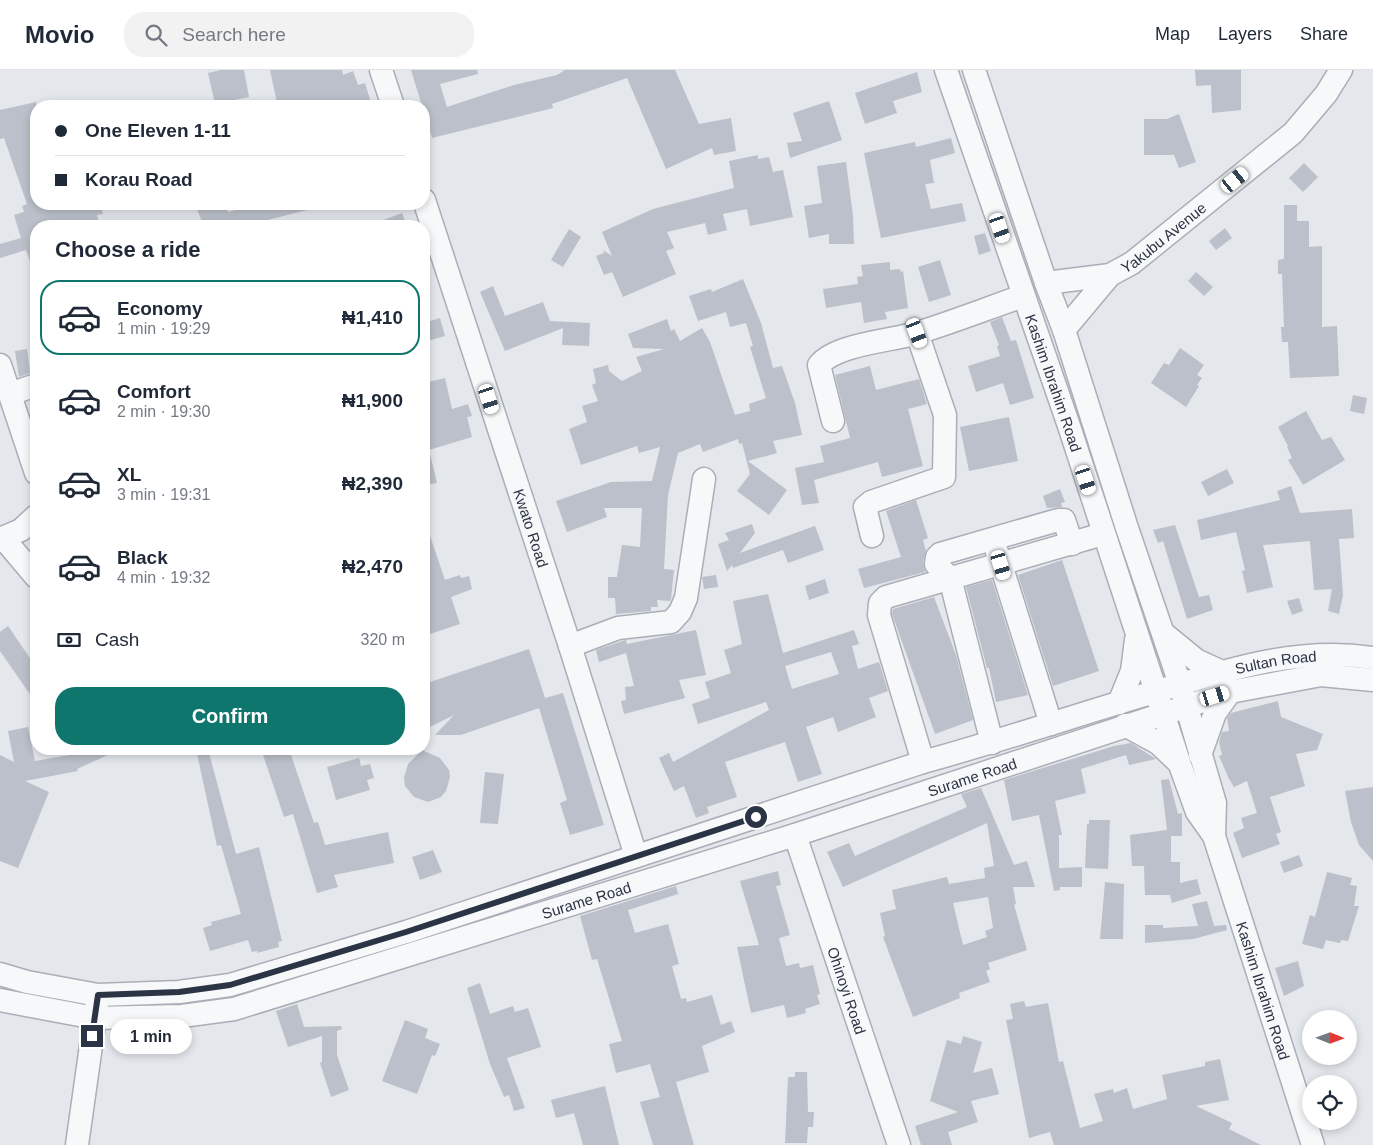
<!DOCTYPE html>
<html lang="en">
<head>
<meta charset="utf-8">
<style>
  body { margin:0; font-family:Helvetica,sans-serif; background:#f2f2f3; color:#1f2937; height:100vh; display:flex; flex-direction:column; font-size:19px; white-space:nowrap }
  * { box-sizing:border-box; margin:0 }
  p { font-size:16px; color:#747a83 }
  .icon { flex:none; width:28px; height:28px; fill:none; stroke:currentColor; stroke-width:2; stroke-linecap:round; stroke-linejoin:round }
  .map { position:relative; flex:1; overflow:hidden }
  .panel { position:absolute; left:30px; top:150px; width:400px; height:535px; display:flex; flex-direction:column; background:#fff; border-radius:20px; box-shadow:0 2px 8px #0003 }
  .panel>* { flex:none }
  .banner { position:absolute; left:30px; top:30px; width:400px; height:110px; border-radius:20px; box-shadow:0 2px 8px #0003; display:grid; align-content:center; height:110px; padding:0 25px; background:#fff }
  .needle { width:32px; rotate:91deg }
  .tools { position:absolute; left:1302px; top:940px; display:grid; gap:10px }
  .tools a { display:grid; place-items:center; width:55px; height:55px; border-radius:50%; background:#fff; box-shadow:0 2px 8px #0003; font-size:25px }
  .end { position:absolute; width:22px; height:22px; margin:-11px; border:6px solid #2b3445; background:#fff; box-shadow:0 0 0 2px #fff }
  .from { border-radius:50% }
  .bubble { position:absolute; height:35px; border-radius:18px; background:#fff; box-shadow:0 2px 8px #0003; font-size:16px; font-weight:700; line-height:35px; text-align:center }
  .car { position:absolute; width:15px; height:30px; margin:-15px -8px; border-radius:6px; box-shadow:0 0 4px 1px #0007; background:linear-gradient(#fff 24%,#345 0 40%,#fff 0 76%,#345 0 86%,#fff 0) }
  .banner b { display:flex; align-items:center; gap:18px; height:48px; font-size:19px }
  .banner b+b { border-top:1px solid #e0e1e3 }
  .banner i { width:12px; height:12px; background:#1f2937 }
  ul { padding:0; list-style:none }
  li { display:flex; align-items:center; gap:15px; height:75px; margin:0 10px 8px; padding:0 15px; border:2px solid transparent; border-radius:20px }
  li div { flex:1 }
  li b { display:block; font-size:19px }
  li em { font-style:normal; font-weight:700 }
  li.selected { border-color:#0f766e }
  li>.icon { width:45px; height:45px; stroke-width:1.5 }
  h2 { padding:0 25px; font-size:22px; line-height:60px }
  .pay { display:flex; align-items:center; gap:12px; height:55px; padding:0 25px; font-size:19px }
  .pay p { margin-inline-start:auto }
  .button { display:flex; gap:10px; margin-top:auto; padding:10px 25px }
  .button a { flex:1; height:58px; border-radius:20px; background:#0f766e; color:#fff; font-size:20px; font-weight:700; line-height:58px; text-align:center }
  header { display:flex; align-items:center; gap:30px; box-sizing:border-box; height:70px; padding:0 25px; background:#fff; border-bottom:1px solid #e0e1e3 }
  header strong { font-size:24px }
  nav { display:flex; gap:28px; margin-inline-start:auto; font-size:18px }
  .search { width:350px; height:45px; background:#f2f2f3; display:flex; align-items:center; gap:12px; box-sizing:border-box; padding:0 18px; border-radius:20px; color:#747a83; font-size:19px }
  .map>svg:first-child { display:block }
</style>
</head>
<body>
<header>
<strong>Movio</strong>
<div class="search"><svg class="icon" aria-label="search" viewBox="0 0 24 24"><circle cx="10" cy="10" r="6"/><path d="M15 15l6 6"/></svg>Search here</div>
<nav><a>Map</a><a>Layers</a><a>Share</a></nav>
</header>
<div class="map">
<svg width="1373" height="1075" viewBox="0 0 1373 1075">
  <rect width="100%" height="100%" fill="#e4e7ec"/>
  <!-- building -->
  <path fill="#bbc0ca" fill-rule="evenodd" d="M221 0H244L249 27 215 34 208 3Z
    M270 0H342L343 5 353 1 358 15 365 13 372 36H288L286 30 277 33Z
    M411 0H477L478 4 440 14 447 37 514 15 557 5 565 0H675L699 54 731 48 736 81 714 85 712 78 666 99 627 8 552 34 553 38 432 68Z
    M1195 0H1241V40L1212 43 1211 15 1196 16Z
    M917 2 922 22 893 31 897 43 865 54 855 23Z
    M829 31 842 70 790 88 787 73 802 71 793 43Z
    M36 32V134H100L103 144 97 145 100 156H36V203H34L26 180 0 188V174L21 168 14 145 24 142 22 136 27 134 4 68 0 69V40Z
    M1179 44 1196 92 1179 98 1174 85H1144V49H1167Z
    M951 68 955 83 930 90 934 113 925 114 931 139 962 133 966 151 881 168 864 83 915 72 916 77Z
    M758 85V89L769 87 773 102 783 100 793 147 750 156 747 139 723 144 727 160 708 165 705 153 667 162 674 178 666 181 676 204 623 227 612 202 604 205 596 186 604 183 603 180 612 186 602 162 653 139 734 118 729 91Z
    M846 92 853 146 854 174H829V164L809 168 804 136 822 133 817 96Z
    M1304 93 1318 107 1303 122 1289 108Z
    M195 134H225L228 142 260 134H315V138L244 156H208L206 150 202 152Z
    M1284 135H1297V151H1309V177L1322 176V257L1337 256 1339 306 1290 308 1288 272H1282L1281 257H1284L1282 204H1278V190L1284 189Z
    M402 143 407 156H370V155Z
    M1225 158 1232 168 1216 180 1209 171Z
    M569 159 581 167 563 197 551 190Z
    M985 163 991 181 979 185 974 166Z
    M940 190 951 225 929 232 918 197Z
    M890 192V200L900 199 901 202 903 201 908 238 885 242 887 249 864 253 861 232 826 238 823 219 858 214 857 207 863 206 861 195Z
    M1196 202 1213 217 1204 226 1188 211Z
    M743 209 761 253 773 298 782 296 795 333 802 365 773 371 777 383 748 391 787 420 769 445 737 421 750 404 742 373 739 374 738 369 703 382 700 374 678 383 668 425 664 499 674 500 671 529 670 531 657 530 658 537H651V541L616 544 615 528H608V507H617L622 475 640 477 642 438H604L607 447 567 462 556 431 611 412 652 411 660 377 639 383 637 376 581 395 569 359 587 352 582 336 598 331 592 315 596 313 593 299 608 295 609 301 622 311 642 301 636 287 664 279 633 278 628 264 667 249 671 261 674 259 680 271 702 258 710 272 735 345 750 341 749 334 766 328 750 277 753 276 746 253 730 257 726 242 698 251 689 226 711 219 712 222Z
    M493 216 505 246 543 232 550 251 590 253 589 276 562 275 563 258 505 281 480 222Z
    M1002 247 1011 271 1016 270 1034 328 1010 335 1003 313 976 322 968 296 1000 286 997 276 999 275 990 252Z
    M440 248 445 266 424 272V253Z
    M1180 278 1204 295 1197 305 1202 308 1197 315 1199 316 1186 337 1151 313 1164 293 1169 295Z
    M27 279 30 303 19 307 15 281Z
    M870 296 876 320 919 309 927 334 908 339 923 396 882 407 878 392 814 410 819 433 802 435 795 398 824 392 820 376 850 368 835 305Z
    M445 308 452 339 468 334 472 346 467 347 472 367 429 380 437 413 424 415V313Z
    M1353 325 1367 328 1364 344 1350 341Z
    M1306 341 1322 370 1331 367 1345 390 1303 415 1288 390 1292 388 1287 377 1288 376 1278 357Z
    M1009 347 1018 391 969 401 960 357Z
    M1227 399 1234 413 1208 426 1201 412Z
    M1291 416 1300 443 1352 439 1354 468 1339 469 1343 525 1339 544 1328 541 1332 519 1314 520 1310 471 1263 475 1273 517 1247 523 1242 501 1245 500 1236 462 1201 470 1197 450 1280 430 1277 421Z
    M1060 419 1065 432 1061 433 1062 437 1047 438 1043 426Z
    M916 430 928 468 923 470 926 481 923 492 925 502 864 518 858 499 901 487 886 441Z
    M426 454 445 510 460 505 461 508 469 506 472 519 451 527 460 554 424 566V455Z
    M752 454 755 463 740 483 815 456 824 480 788 493 783 480 733 498 732 495 727 501 718 474 729 470 725 463Z
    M1175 455 1199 527 1209 525 1213 540 1187 549 1163 471 1158 473 1153 460Z
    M1062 490 1099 601 1053 616 1018 505Z
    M716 505 718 517 704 519 702 507Z
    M825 509 829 523 809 530 805 516Z
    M992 510 1028 625 996 632 989 598H987L966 517Z
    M768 524 783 583 854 560 859 574 852 576 858 599 879 592 888 621 869 628 876 647 838 662 833 647 806 657 822 704 798 712 785 672 725 692 737 727 707 737 709 743 696 748 684 716 674 721 659 688 669 683 673 692 769 640 766 632 698 654 692 634 710 628 705 612 731 603 724 580 742 574 733 531ZM831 582 839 604 792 619 785 596Z
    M934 527 956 585 973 650 935 664 892 544 893 539Z
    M1299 528 1303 541 1292 545 1287 531Z
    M8 556 36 597V633L0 581V562Z
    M696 560 706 605 679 610 685 628 624 644 621 631 626 630 625 617 634 616 626 583 599 592 596 580 622 571 626 570 627 574Z
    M529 579 545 628 563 623 604 755 570 765 560 733 567 730 539 638 461 665H435L454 645 424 660V614Z
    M1278 631 1281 647 1323 664 1317 680 1296 684 1305 716 1270 727 1281 762 1276 764 1280 774 1242 788 1233 763 1244 758 1241 748 1257 743 1247 711 1234 717 1229 709 1219 686 1222 685 1219 672 1222 662 1229 661 1227 648 1231 643Z
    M28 657 35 691 81 683 79 679H121L77 699 78 701 25 711 49 722 18 798 0 791V685L14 692 8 661Z
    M1131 673 1156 689 1129 695 1126 685 1081 699 1086 723 1055 731 1062 765H1059V798L1082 797V817H1060V820L1054 821 1039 745 1012 751 1004 710 1114 676Z
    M196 679H208L236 784 259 777 282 871 278 872 279 877 257 883V881L252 882 248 870 210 881 203 858 212 855 211 852 241 844 221 775 217 776Z
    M261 679H289L314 753 318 752 325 775 388 762 394 793 334 805 338 817 317 823 293 744 284 747Z
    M422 680 440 688 449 700 450 707 446 721 441 727 428 732 414 727 405 716 404 708 408 694Z
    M359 688 361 696 370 694 374 708 367 710 370 720 336 730 327 697Z
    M485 702 504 704 498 754 480 753Z
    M1169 709 1178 744 1182 743V766H1171V792H1180V813L1197 809 1201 824 1172 833 1170 825H1145L1144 796H1132L1130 765 1167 760 1161 710Z
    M1373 717V791L1359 775 1351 752 1345 721Z
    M981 718 1014 795 1027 791 1035 817H1013L1016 834 1014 835 1027 880 988 893 990 899 986 901 990 912 959 923 960 928 913 947 883 867 885 866 880 843 896 839 892 820 947 807 949 814 985 808 984 798 994 796 987 753 843 817 827 782 849 773 855 786 967 737 961 724ZM988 827 993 858 985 861 987 867 963 875 953 833Z
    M1089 750H1110L1108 799 1085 798 1087 754H1089Z
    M433 780 442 802 420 810 412 787Z
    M1299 785 1303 796 1284 803 1280 792Z
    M778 801 781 815 776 816 790 865 779 868 786 896 799 893 800 898 813 895 820 924 817 925 820 934 805 939 806 943 787 948 784 935 751 943 737 877 759 875 740 811Z
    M1327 802 1352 808 1350 815 1357 816 1354 836H1359L1348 871 1341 870 1340 873 1326 870 1323 879 1302 874 1310 845 1315 847Z
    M1105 812 1124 814 1123 869H1100Z
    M676 816 678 824 628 840 635 863 668 854 679 894 672 896 681 929 686 928 687 932 712 925 721 955 731 951 735 962 702 976 709 1002 676 1012 694 1075H653L640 1032 660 1027 650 994 616 1003 609 974 622 971 597 889 592 890 580 846Z
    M1207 831 1214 856 1226 855 1227 860 1193 869 1145 873V855H1163V858L1198 856 1192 834Z
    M1298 891 1304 916 1284 926 1275 898Z
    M480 913 490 944 513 936 515 942 528 938 541 977 507 988 525 1038 514 1041 509 1025 504 1027 490 994 467 918Z
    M1024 931 1026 937 1048 933 1059 992 1063 991 1080 1058 1103 1051 1094 1024 1113 1019 1114 1023 1127 1018 1133 1039 1167 1029 1162 1005 1205 996V992L1220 989 1229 1030 1196 1036 1232 1053 1229 1059 1261 1075H1054L1050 1062 1029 1068 1006 950 1013 949 1010 934Z
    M297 934 304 957 341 956 342 959 337 961V985L349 1020 331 1027 320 993 322 992V966L288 977 276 941Z
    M405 950 428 959 425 968 440 974 435 986 432 985 417 1024 382 1011Z
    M963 966 982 972 973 1003 992 998 999 1024 971 1031 978 1052 948 1062 952 1075H921L915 1056 958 1042 930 1031 947 970 961 974Z
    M795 1002H807L808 1042H814L813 1057H808L807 1073H785L788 1007H795Z
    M605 1016 619 1075H583L574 1043 556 1048 551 1030Z"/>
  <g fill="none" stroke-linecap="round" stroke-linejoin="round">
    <!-- minor casing -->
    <g stroke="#a9aeb7" stroke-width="25">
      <g id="minor">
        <path d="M381 0 393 36"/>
        <path id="s1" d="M946 0 1069 356 1180 695 1197 742 1214 766 1313 1075"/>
        <path d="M974 0 1046 213 1064 260 1126 455 1180 614 1215 733 1214 766"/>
        <path id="s2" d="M424 130 570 576 636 786"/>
        <path id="s3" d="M1046 213 1110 205 1132 193 1293 63 1326 24 1341 0"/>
        <path d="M1064 260 1110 205"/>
        <path d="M0 295 36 403"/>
        <path d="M10 324 36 315"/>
        <path d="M833 351 819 295C836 274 891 271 917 263 953 252 988 238 1023 226"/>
        <path d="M872 466 865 437 871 432 944 407 945 345 917 263"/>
        <path d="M0 469 21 460 36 446"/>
        <path d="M4 469 36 507"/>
        <path d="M997 482 1051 654"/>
        <path d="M1163 563 1196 590 1220 601"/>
        <path d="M570 576 618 558 671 552 680 542 686 528 704 409"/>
        <path d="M1119 633 1132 601 1136 570"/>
        <path d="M1125 655 1158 673 1177 691"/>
        <path d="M992 673 950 508 936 494 937 487 940 484 1058 450H1064L1072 474"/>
        <path d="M1200 685 1215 643 1230 622"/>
        <path d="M923 692 879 545 880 533 886 527 1103 464"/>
        <path id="s4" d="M795 765 899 1075"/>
        <path id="s5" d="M0 904 27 912 98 925 179 922 230 915 406 862 923 692C996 672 1068 648 1141 626 1219 603 1290 576 1373 588"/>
        <path id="s6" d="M0 930 95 948 182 946 234 939 795 765 1230 622 1321 605 1373 610"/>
        <path d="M77 1075 97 933"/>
      </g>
    </g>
    <!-- minor -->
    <use href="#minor" stroke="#f7f8fa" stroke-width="22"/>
  </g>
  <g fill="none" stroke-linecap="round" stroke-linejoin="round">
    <!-- route -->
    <path stroke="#2b3445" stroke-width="6" d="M92 966 98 925 179 922 230 915 406 862 756 747"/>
  </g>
  <g text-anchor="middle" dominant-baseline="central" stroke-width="4" stroke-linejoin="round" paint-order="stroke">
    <!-- street labels -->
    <g font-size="15" fill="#2b3445" stroke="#f4f6f9">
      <text stroke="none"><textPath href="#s3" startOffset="130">Yakubu Avenue</textPath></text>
      <text stroke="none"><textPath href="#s1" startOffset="331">Kashim Ibrahim Road</textPath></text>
      <text stroke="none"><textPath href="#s2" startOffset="345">Kwato Road</textPath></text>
      <text stroke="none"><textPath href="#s5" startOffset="1328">Sultan Road</textPath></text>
      <text stroke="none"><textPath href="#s6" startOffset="1010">Surame Road</textPath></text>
      <text stroke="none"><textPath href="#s6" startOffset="605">Surame Road</textPath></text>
      <text stroke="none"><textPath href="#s4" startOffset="164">Ohinoyi Road</textPath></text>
      <text stroke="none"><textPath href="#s1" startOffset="975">Kashim Ibrahim Road</textPath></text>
    </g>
  </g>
</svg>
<div class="tools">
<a><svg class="needle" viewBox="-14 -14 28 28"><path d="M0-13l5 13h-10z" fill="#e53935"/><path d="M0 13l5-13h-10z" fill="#747a83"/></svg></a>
<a><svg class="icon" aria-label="locate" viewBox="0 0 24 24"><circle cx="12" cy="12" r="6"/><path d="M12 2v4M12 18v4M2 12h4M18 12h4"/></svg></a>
</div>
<i class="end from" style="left:756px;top:747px"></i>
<i class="end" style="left:92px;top:966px"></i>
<div class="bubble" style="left:110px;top:949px;width:82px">1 min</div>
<i class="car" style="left:1235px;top:110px;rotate:51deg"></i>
<i class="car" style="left:1000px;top:158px;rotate:161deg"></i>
<i class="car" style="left:917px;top:263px;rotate:159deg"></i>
<i class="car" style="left:489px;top:329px;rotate:162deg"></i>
<i class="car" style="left:1086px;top:410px;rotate:162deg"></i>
<i class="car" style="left:1001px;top:495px;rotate:163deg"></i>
<i class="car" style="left:1215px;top:626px;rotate:73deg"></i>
<div class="banner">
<b><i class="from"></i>One Eleven 1-11</b>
<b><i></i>Korau Road</b>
</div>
<section class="panel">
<h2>Choose a ride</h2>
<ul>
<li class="selected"><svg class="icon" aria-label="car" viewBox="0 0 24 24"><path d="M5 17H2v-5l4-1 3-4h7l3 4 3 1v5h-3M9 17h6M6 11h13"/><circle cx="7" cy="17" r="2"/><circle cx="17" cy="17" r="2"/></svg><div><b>Economy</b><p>1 min · 19:29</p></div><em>₦1,410</em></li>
<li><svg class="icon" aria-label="car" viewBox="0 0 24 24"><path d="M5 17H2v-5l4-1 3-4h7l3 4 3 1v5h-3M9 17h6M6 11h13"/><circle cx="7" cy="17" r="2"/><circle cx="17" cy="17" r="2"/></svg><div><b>Comfort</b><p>2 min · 19:30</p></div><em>₦1,900</em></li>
<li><svg class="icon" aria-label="car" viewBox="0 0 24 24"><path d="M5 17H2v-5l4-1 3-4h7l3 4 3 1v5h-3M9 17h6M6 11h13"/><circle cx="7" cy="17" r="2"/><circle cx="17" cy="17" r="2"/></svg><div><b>XL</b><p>3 min · 19:31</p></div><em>₦2,390</em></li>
<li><svg class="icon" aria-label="car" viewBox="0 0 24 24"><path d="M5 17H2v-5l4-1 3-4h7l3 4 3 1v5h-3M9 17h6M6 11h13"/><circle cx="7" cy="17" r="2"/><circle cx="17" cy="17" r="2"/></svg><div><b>Black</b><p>4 min · 19:32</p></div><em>₦2,470</em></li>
</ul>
<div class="pay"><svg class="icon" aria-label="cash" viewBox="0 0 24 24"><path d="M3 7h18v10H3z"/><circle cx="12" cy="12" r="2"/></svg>Cash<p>320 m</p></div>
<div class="button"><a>Confirm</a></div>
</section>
</div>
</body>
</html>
